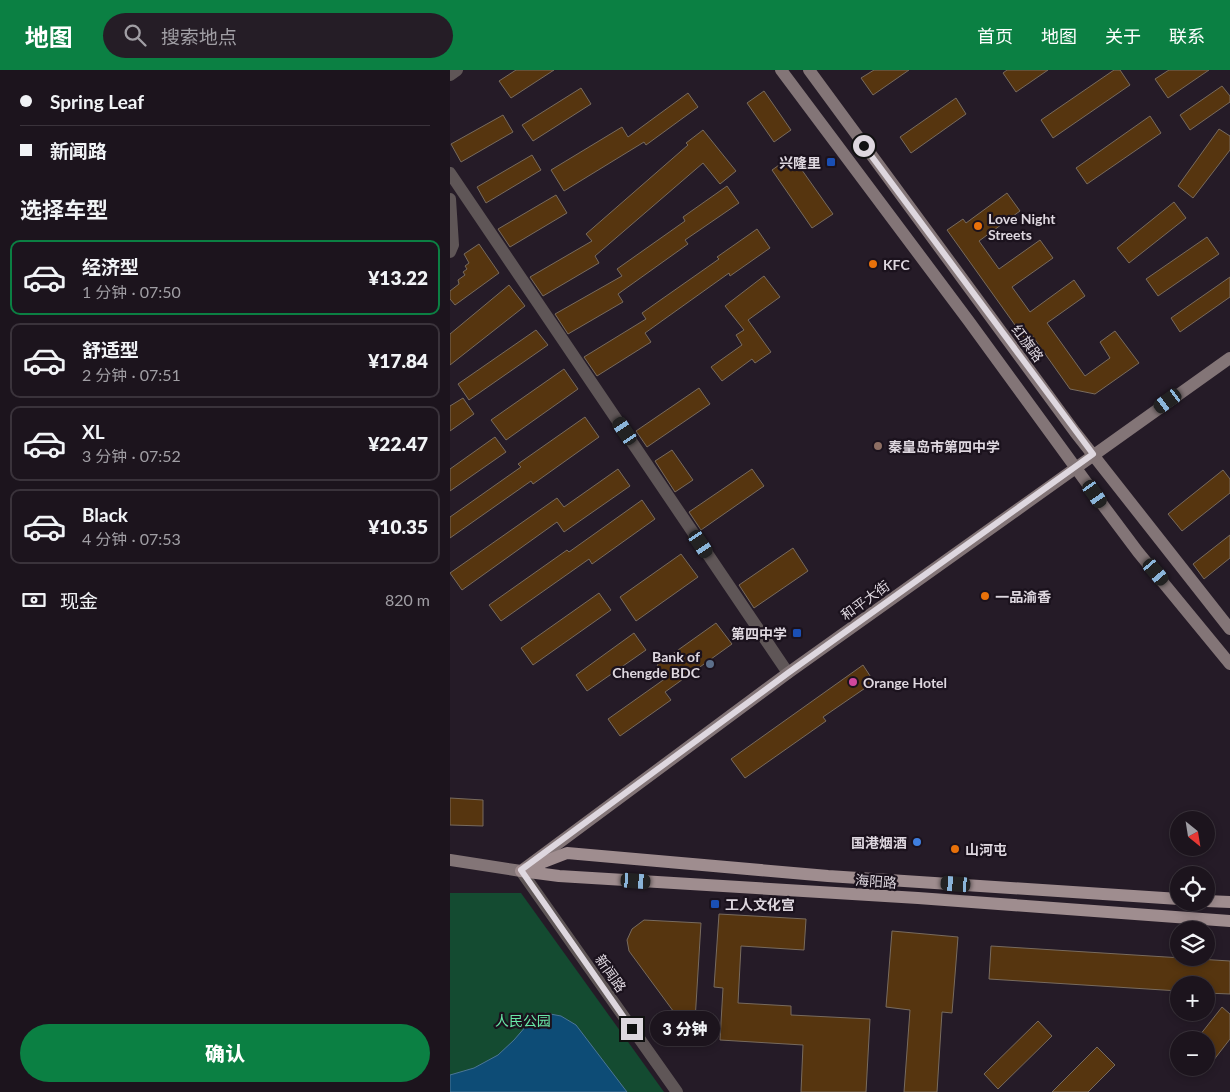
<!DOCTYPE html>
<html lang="zh">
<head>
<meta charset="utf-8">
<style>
  body { margin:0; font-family:Lato,"Noto Sans SC",sans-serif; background:#251d26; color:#f1f3f6; height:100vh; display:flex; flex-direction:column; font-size:19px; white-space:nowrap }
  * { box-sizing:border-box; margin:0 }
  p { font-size:16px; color:#a09ea4 }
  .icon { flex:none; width:28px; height:28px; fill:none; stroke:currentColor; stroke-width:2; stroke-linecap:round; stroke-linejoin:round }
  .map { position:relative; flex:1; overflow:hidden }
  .drawer { display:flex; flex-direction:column; background:#1c141d; width:450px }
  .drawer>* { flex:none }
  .top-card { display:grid; align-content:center; height:110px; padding:0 20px; background:#1c141d }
  .needle { width:32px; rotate:150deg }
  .tools { position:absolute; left:720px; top:741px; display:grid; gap:10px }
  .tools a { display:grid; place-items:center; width:45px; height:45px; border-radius:50%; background:#1c141d; box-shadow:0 2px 8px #0003,0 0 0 1px #3a333b; font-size:25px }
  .end { position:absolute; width:22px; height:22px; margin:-11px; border:6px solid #ded7df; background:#111; box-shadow:0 0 0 2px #111 }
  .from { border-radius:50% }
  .bubble { position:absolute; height:35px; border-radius:18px; background:#1c141d; box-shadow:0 2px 8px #0003,0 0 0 1px #3a333b; font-size:16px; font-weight:800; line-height:35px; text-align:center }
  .car { position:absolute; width:15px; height:30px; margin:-15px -8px; border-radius:6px; box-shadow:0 0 4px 1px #0007; background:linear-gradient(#222 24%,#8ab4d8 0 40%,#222 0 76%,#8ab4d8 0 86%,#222 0) }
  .top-card b { display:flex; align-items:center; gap:18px; height:48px; font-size:19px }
  .top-card b+b { border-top:1px solid #3a333b }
  .top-card i { width:12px; height:12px; background:#f1f3f6 }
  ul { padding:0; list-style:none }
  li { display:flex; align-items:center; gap:15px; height:75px; margin:0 10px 8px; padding:0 10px; border:2px solid #3a333b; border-radius:10px }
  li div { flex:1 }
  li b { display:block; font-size:19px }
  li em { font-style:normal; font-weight:800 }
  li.selected { border-color:#0b8043 }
  li>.icon { width:45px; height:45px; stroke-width:1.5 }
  h2 { padding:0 20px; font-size:22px; line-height:60px }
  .pay { display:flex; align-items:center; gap:12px; height:55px; padding:0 20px; font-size:19px }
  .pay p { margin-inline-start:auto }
  .action { display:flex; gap:10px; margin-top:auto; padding:10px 20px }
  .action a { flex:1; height:58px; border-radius:30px; background:#0b8043; color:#fff; font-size:20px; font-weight:800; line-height:58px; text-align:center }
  header { display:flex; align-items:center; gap:30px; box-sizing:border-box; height:70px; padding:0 25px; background:#0b8043; color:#fff }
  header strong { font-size:24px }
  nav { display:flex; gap:28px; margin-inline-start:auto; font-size:18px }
  .search { width:350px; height:45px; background:#251d26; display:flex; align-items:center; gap:12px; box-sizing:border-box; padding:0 18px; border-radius:28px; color:#a09ea4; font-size:19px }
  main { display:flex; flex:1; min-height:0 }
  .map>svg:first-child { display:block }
</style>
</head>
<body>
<header>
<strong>地图</strong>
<div class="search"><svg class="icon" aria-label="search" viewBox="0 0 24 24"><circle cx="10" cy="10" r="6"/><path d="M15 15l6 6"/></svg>搜索地点</div>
<nav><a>首页</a><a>地图</a><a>关于</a><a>联系</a></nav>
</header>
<main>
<section class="drawer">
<div class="top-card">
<b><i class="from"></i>Spring Leaf</b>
<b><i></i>新闻路</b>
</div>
<h2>选择车型</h2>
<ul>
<li class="selected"><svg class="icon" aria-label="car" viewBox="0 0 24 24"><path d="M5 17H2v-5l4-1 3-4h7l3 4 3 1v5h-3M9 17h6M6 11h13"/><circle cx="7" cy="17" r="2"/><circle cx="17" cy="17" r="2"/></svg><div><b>经济型</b><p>1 分钟 · 07:50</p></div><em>¥13.22</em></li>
<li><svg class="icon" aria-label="car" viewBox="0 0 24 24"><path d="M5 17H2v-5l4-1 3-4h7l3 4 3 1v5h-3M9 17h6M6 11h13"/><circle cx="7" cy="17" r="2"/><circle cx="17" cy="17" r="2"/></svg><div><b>舒适型</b><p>2 分钟 · 07:51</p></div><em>¥17.84</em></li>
<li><svg class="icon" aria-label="car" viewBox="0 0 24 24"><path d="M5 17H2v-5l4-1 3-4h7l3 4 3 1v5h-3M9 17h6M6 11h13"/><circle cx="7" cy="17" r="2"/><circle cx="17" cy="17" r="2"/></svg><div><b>XL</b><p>3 分钟 · 07:52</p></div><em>¥22.47</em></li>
<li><svg class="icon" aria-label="car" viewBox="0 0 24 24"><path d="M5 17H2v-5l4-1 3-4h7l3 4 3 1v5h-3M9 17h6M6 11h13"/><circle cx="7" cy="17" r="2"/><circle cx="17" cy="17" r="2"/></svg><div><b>Black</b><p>4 分钟 · 07:53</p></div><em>¥10.35</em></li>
</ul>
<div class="pay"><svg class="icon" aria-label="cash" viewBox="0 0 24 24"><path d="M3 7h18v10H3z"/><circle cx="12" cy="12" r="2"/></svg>现金<p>820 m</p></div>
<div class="action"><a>确认</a></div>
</section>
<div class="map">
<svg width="780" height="1022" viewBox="0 0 780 1022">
  <rect width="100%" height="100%" fill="#251b27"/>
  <!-- green -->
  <path fill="#144b31" d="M0 823H71L214 1022H0Z"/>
  <!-- water -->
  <path fill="#0d4c76" stroke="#4c7696" d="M95 943 111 946 126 955 177 1022H0V1005L24 998 48 985 64 970 77 955Z"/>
  <!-- building -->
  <path fill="#56350f" stroke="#786b5e" d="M66 0H104L61 28 49 11Z
    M424 0H459L423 25 411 8Z
    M557 0H598L566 22 553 3Z
    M664 0H670L680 15 603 68 591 50Z
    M719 0H759L718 28 705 9Z
    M772 16 780 26V32L740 60 730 45Z
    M131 18 141 34 83 71 72 55Z
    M314 21 341 60 324 72 297 33Z
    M238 23 248 37 196 75 194 72 114 121 101 100 172 57 178 67Z
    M506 28 516 44 461 83 450 67Z
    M53 45 63 62 11 92 1 74Z
    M700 46 711 63 637 114 626 98Z
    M769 59 780 66V80L743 128 728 116Z
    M253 60 286 101 270 114 253 93 145 186 149 193 93 226 80 207 142 171 136 164 238 75 236 73Z
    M82 85 91 100 36 133 27 117Z
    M342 86 383 144 362 158 322 100Z
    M277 116 289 133 235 170 238 174 168 224 173 232 118 264 105 244 172 206 167 199 235 151 233 147Z
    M557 123 570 141 529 171 549 199 590 170 603 188 562 217 580 242 624 210 635 226 597 253 635 306 660 288 650 272 665 261 689 293 645 324 620 319 581 264 575 269 497 160 513 149 516 153Z
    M106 125 117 143 60 177 48 159Z
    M724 132 736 148 679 193 667 178Z
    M307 159 320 178 280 206 279 203 195 263 201 272 147 306 134 287 196 249 192 243 269 189 267 187Z
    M757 167 769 184 708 226 696 209Z
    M29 174 49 203 5 235 0 229V221L9 214 8 210 15 205 13 202 17 199 15 196 19 193 14 184Z
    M314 206 330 227 298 250 321 282 305 293 302 289 272 311 261 297 292 275 286 265 294 260 275 236Z
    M780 207V227L730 262 721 248Z
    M59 215 75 236 0 295V264Z
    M86 260 98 275 19 330 8 314Z
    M114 299 128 319 56 370 41 350Z
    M249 318 260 334 197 377 186 361Z
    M13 328 24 344 0 361V336Z
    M135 347 149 367 83 414 81 411 0 468V447L71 397 68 394Z
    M45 367 56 382 0 421V399Z
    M222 380 243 410 225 422 205 391Z
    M168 399 180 416 114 462 107 452 12 520 0 503 107 428 114 437Z
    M302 399 314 416 251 460 239 442Z
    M773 400 780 409V423L732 461 718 444Z
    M192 430 205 449 142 494 139 489 51 551 39 535 117 480 119 482Z
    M780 465V488L754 509 743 494Z
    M343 478 358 501 304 538 289 515Z
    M231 484 248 507 186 551 170 527Z
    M149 523 161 540 83 595 71 578Z
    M266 553 282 574 215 622 221 630 170 666 158 649 216 608 207 595Z
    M184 563 196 580 137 621 126 605Z
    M413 595 424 612 373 647 376 651 295 708 281 689Z
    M0 728 33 730V756L0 755Z
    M269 844 356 849 354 880 291 876 288 933 341 936V945L420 949 416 1022H351L353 975 270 970 273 918 264 917Z
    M194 850 251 853 245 951 232 953 179 881 177 870 182 859Z
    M442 861 508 867 502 943 492 942 487 1022H454L460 940 436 937Z
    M541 876 780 891V924L756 923V915H729V921L539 909Z
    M772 937 780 944V969L756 1000V970H746Z
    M588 951 602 966 548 1019 534 1004Z
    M647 977 665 995 638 1022H602Z"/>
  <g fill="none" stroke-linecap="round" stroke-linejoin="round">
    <!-- minor -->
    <path stroke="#5f5657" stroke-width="12" d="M0 5 7 0
      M0 103 338 603
      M0 129 3 175 0 182"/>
    <!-- tertiary -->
    <path stroke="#5f5657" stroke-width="12" d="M71 801 227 1022"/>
    <!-- secondary -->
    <path stroke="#837577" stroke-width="12" d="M331 0 518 250 655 438 688 482 780 594
      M359 0 625 362 780 559
      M0 790 71 801 338 603 780 288"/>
    <!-- primary -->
    <path stroke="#9f8d8f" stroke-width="12" d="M73 800 117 783 378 806 729 829
      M71 801 109 806 468 828 780 851
      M756 831 780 832"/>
  </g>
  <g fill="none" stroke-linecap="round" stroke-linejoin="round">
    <!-- route -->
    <path stroke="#ded7df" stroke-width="6" d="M182 959 71 800 338 603 643 384 414 76"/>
  </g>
  <!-- markers -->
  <g fill="#1a4fb4" stroke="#1b121d" stroke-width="2">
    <rect x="376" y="87" width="10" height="10" rx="2.5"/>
    <rect x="342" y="558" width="10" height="10" rx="2.5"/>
    <rect x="260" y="829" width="10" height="10" rx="2.5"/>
  </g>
  <g fill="#e8710a" stroke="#1b121d" stroke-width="2">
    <circle cx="528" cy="156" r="5"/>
    <circle cx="423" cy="194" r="5"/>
    <circle cx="535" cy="526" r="5"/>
    <circle cx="505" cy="779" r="5"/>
  </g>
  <circle fill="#8d6e63" stroke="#1b121d" stroke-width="2" cx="428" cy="376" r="5"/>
  <circle fill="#5c6f8a" stroke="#1b121d" stroke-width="2" cx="260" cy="594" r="5"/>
  <circle fill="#d1479c" stroke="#1b121d" stroke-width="2" cx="403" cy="612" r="5"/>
  <circle fill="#3f7fe0" stroke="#1b121d" stroke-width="2" cx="467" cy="772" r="5"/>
  <g text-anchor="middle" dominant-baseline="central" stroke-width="4.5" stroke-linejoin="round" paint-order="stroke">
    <!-- poi labels -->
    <g font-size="14" font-weight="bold" fill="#ded7df" stroke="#1b121d" text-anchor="start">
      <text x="371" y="92" text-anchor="end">兴隆里</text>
      <text x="538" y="148">Love Night<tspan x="538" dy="16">Streets</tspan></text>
      <text x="433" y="194">KFC</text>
      <text x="438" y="376">秦皇岛市第四中学</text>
      <text x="545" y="526">一品渝香</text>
      <text x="337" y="563" text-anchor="end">第四中学</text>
      <text x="250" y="586" text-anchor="end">Bank of<tspan x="250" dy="16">Chengde BDC</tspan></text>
      <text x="413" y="612">Orange Hotel</text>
      <text x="457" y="772" text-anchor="end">国港烟酒</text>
      <text x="515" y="779">山河屯</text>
      <text x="275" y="834">工人文化宫</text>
    </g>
    <!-- street labels -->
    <g font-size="14" fill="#ded7df" stroke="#1b121d">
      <text transform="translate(578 273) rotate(53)">红旗路</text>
      <text transform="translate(415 530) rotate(-36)">和平大街</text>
      <text transform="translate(426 811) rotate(4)">海阳路</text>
      <text transform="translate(161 903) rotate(55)">新闻路</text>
    </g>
    <!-- park labels -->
    <g font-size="14" fill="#69e7a7" stroke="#1b121d">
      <text x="73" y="950">人民公园</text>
    </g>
  </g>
</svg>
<div class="tools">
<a><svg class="needle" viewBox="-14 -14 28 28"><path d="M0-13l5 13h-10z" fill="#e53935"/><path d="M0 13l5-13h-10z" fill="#a09ea4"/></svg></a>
<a><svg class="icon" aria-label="locate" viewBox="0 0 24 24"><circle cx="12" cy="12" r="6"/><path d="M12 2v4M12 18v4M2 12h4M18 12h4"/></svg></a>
<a><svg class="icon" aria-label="layers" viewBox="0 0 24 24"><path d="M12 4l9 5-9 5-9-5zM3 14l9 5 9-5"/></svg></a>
<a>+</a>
<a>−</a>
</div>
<i class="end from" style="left:414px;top:76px"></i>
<i class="end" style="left:182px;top:959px"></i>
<div class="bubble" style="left:200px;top:941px;width:70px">3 分钟</div>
<i class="car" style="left:718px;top:331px;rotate:234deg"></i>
<i class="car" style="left:175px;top:361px;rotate:326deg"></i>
<i class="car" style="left:645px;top:424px;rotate:145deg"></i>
<i class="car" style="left:251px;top:474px;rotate:146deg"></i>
<i class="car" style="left:706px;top:502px;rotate:140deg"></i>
<i class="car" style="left:186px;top:811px;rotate:94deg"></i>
<i class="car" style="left:506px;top:814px;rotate:274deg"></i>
</div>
</main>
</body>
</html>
